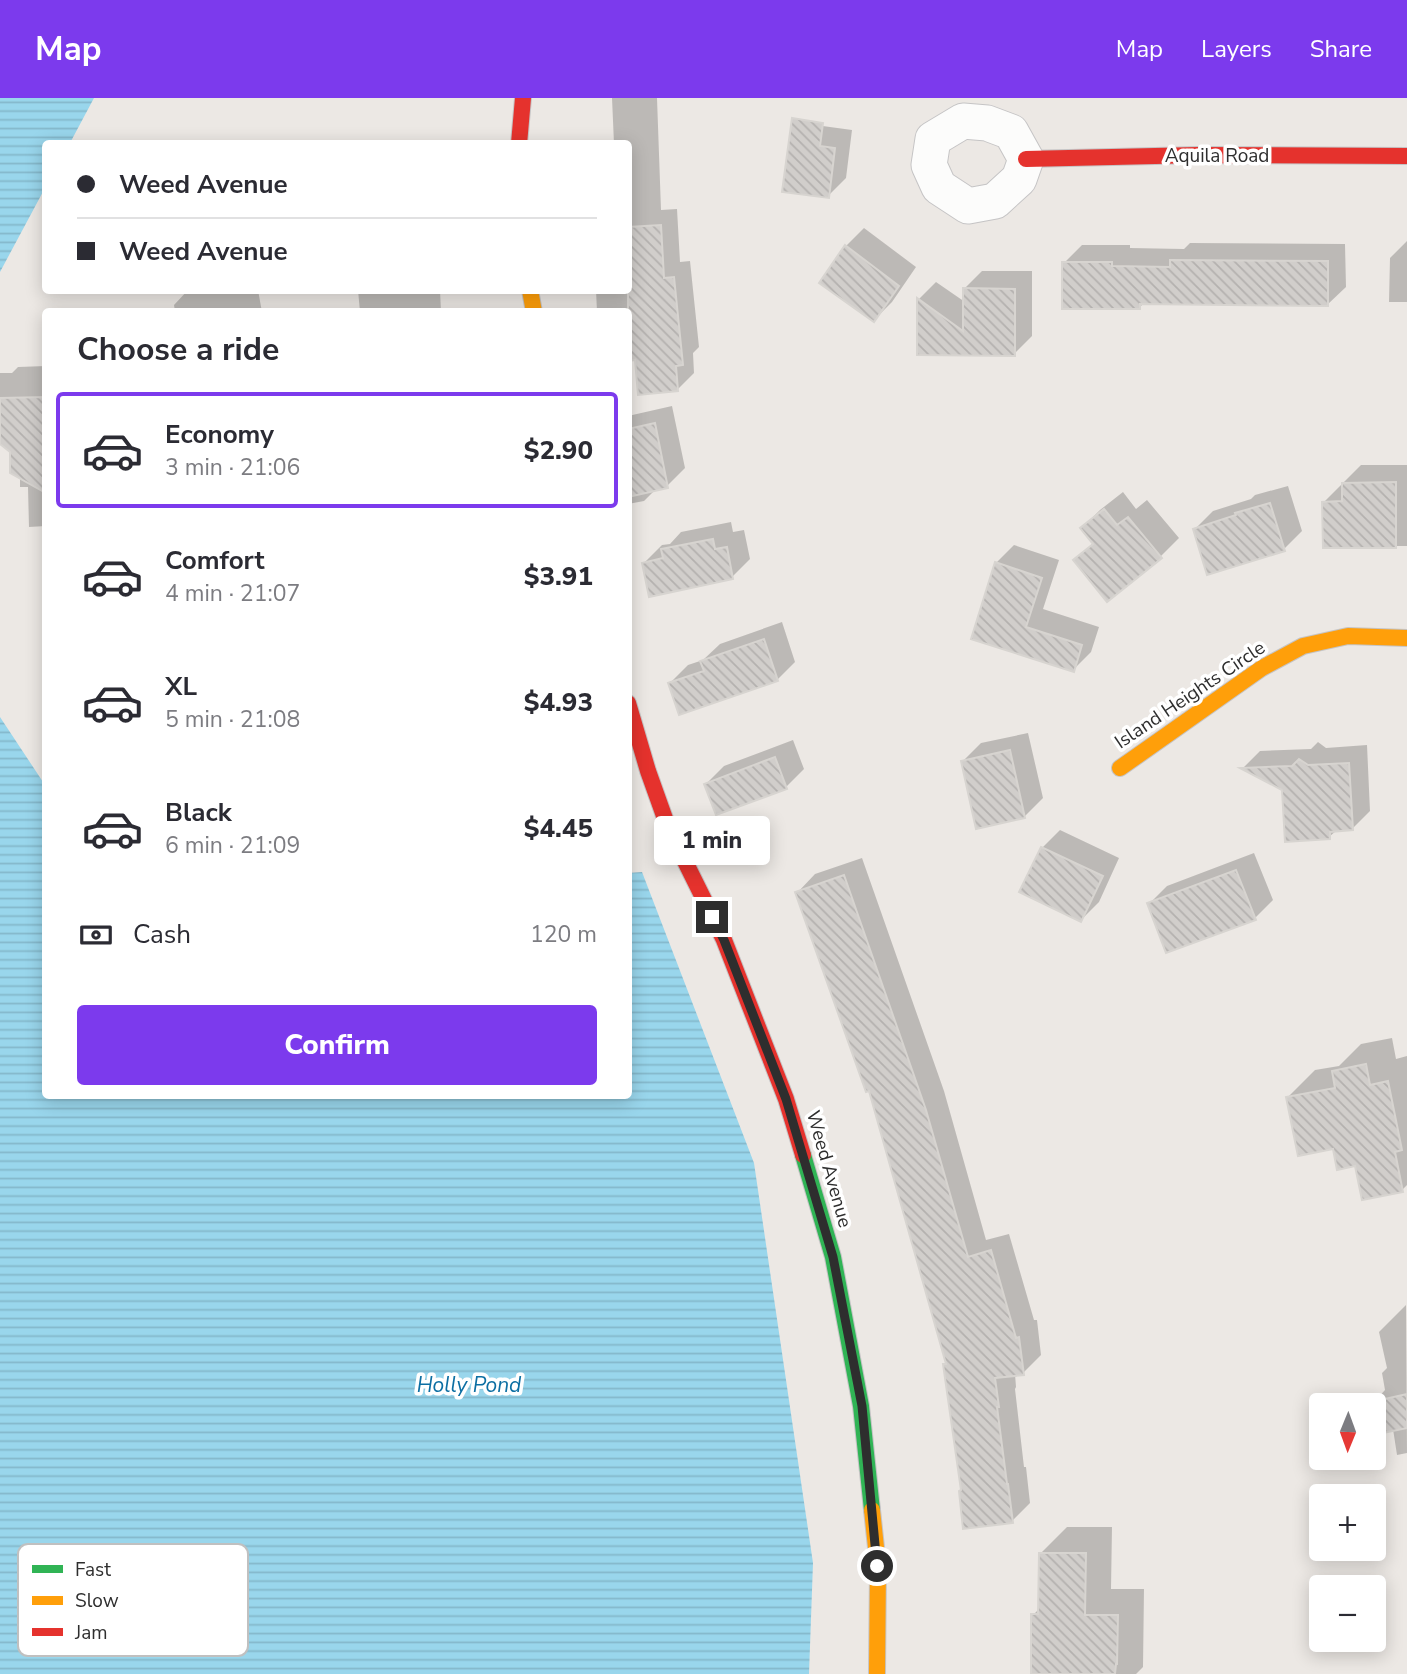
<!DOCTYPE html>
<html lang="en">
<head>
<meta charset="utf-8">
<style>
  body { margin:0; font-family:"Nunito Sans",sans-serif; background:#f2f2f3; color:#2b2b33; height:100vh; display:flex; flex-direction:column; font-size:26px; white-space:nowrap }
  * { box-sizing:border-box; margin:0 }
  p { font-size:23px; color:#7c7c81 }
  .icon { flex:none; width:38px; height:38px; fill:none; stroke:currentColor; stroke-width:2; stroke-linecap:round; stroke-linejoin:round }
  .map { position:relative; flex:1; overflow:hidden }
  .sheet { position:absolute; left:42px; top:210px; width:590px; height:791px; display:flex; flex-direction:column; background:#fff; border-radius:7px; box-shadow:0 4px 18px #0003 }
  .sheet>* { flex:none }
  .guide { position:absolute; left:42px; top:42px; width:590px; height:154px; border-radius:7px; box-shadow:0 4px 18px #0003; display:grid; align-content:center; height:154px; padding:0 35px; background:#fff }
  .needle { width:46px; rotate:181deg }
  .fabs { position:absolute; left:1309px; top:1295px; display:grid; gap:14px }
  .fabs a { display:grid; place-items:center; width:77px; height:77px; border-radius:7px; background:#fff; box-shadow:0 4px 18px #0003; font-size:35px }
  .end { position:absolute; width:32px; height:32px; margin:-16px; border:9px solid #2e2e2e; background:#fff; box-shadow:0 0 0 4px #fff }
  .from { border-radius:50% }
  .bubble { position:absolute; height:49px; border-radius:7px; background:#fff; box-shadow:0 4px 18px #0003; font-size:23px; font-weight:800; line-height:49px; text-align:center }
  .guide b { display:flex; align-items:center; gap:24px; height:66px; font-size:26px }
  .guide b+b { border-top:2px solid #e1e1e2 }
  .guide i { width:18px; height:18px; background:#2b2b33 }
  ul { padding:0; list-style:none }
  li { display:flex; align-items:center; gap:21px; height:116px; margin:0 14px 10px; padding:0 21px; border:4px solid transparent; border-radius:7px }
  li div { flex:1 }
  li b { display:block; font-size:26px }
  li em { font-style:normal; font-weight:800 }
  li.active { border-color:#7c3aed }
  li>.icon { width:63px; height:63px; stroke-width:1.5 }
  h2 { padding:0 35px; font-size:32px; line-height:84px }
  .pay { display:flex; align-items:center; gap:18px; height:77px; padding:0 35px; font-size:26px }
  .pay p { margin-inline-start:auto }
  .action { display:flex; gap:14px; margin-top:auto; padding:14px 35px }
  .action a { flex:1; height:80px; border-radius:7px; background:#7c3aed; color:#fff; font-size:28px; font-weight:800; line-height:80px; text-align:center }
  header { display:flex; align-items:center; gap:42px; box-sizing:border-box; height:98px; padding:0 35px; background:#7c3aed; color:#fff }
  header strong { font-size:33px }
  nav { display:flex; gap:38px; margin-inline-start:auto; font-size:24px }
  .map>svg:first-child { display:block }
</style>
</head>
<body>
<header>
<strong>Map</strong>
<nav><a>Map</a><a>Layers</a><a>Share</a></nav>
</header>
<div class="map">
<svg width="1407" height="1576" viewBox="0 0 1407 1576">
  <defs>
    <pattern id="water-rules" width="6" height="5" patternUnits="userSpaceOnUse" patternTransform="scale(1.75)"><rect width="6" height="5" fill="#99d6ec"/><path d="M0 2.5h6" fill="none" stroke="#84b8cb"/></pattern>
    <pattern id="building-back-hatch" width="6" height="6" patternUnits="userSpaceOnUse" patternTransform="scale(1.75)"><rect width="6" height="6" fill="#d1cecb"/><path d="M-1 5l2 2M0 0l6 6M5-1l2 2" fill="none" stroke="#b4b1af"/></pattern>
  </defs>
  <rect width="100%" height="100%" fill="#ece8e4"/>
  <!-- water -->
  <path fill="url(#water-rules)" d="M0 0H94L70 45 46 46 45 90 0 174Z
    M0 619 45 687 46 998H628V775L642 774 754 1065 813 1465 809 1576H0Z"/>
  <!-- shadow -->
  <path fill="#0003" d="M612 0H657L661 112 677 111 680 164 690 163 699 249 693 255 694 275 677 292 637 260 628 214H597L596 192H628V46H614Z
    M808 26 852 32 846 80 828 98Z
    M864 130 916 169 892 204 874 222 846 148Z
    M1407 143V204H1389L1390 160Z
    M1190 145 1345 146 1346 189 1327 207 1145 204 1139 210 1064 165 1082 147H1130V150L1184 151Z
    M982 173H1032V238L1014 256H919V201L936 184 965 204 964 191Z
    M188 192H258L262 214H175L174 207Z
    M358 192H440L441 214H360Z
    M46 268V428L29 429 28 389H20V379L11 342H0V275H12L18 269Z
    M672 308 685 370 667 388 656 391 644 403 628 406V318Z
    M1361 367H1407V448H1325L1324 404Z
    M1288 388 1302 433 1284 451 1195 431 1213 413 1251 401 1255 397Z
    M1123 394 1136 411 1147 402 1179 440 1161 458 1107 501 1075 463 1094 444 1082 430 1100 412Z
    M731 424 733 434 744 432 750 461 732 479 644 465 662 447 670 446 681 434Z
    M1014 447 1059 462 1043 511 1099 529 1091 554 1073 572 974 540 996 465Z
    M782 524 795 564 777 582 670 585 688 567 703 562 720 546Z
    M1028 635 1043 700 1025 718 963 663 981 645Z
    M793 642 804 671 786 689 706 686 724 668Z
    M1318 644 1326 650 1367 647 1370 713 1352 731 1337 732 1329 739 1284 691 1243 670 1260 653 1311 651Z
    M1060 732 1119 760 1099 804 1081 822 1021 793 1042 750Z
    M1254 755 1273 802 1255 820 1149 806 1167 788Z
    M862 760 944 993 986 1142 1009 1136 1034 1222H1037L1041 1257 1023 1275 1015 1276 1016 1289 1015 1291 1024 1369H1026L1030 1405 1012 1423 962 1391 947 1265 870 991 797 795 815 776Z
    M1392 940 1396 961 1407 958V1087L1402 1092 1357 1066 1335 1048 1288 999 1315 972 1339 968 1361 946Z
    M1406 1207 1407 1355 1397 1357 1393 1331 1379 1334 1373 1305 1385 1292 1382 1275 1387 1270 1379 1234Z
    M1067 1429H1112L1111 1491H1144L1143 1569 1136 1576H1033V1517L1040 1510V1456Z"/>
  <!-- building -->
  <path fill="url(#building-back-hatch)" stroke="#d7d4d0" stroke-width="2" d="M792 20 823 25 820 48 835 50 829 100 782 94Z
    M661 127 664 180 674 179 683 267 676 268 678 293 638 297 635 262 628 263V129Z
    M845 147 899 188 874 224 819 185Z
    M1170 162 1328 163V208L1140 206V211H1062V164H1112V168L1170 169Z
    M963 190 1015 191V258L917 257V200L963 233Z
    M46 299V395L10 375V354L0 346V300Z
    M655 325 668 390 628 399V331Z
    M1396 384V450H1323L1322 404 1342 403V385Z
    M1270 405 1285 453 1207 477 1193 431 1236 417 1235 415Z
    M1104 411 1117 427 1128 419 1162 460 1107 504 1073 462 1093 446 1080 430Z
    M713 441 715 451 727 449 733 481 649 499 642 465 663 460 661 451Z
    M995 464 1042 480 1026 529 1082 547 1074 574 971 541Z
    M764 541 778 583 679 617 668 585 704 573 700 563Z
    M1010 652 1025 720 976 731 961 663Z
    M775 659 787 691 716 717 704 686Z
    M1299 661 1308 667 1349 665 1353 732 1330 734V741L1285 744 1282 692 1240 670 1292 668Z
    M1041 749 1103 778 1081 824 1019 794Z
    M1236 772 1256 822 1166 855 1147 805Z
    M844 777 926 1012 968 1159 991 1152 1016 1240 1019 1239 1024 1277 995 1280 999 1309H997L1007 1386H1008L1013 1425 963 1431 959 1393 961 1392 943 1266H946L869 993 866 994 795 794Z
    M1366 966 1370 987 1388 983 1402 1052 1395 1054 1403 1094 1362 1102 1355 1068 1337 1072 1333 1051 1298 1058 1286 999 1335 990 1332 973Z
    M1407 1296V1330L1378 1336 1374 1318V1307H1372L1371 1304Z
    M1039 1455H1086L1085 1517H1118L1117 1566H1116L1115 1576H1031V1516H1038Z"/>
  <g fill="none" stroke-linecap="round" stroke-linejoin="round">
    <!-- street casing -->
    <g stroke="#c5c4c5" stroke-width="37">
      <path id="street" d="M963 23 987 25 1011 34 1026 61 1019 81 995 103 968 108 939 89 929 67 933 41Z"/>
    </g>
    <!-- fast casing -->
    <g stroke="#c5c4c5" stroke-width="18">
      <path id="fast" d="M803 1057 833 1159 861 1308 872 1412"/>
    </g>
    <!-- slow casing -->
    <g stroke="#c5c4c5" stroke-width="18">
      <path id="slow" d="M530 192 534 214
        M1120 670 1262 570 1303 548 1348 538 1407 540
        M872 1412 878 1468 877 1576"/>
    </g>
    <!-- jam casing -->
    <g stroke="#c5c4c5" stroke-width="18">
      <path id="jam" d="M519 46 523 0
        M1026 61 1198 57 1407 58
        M628 605 648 673 668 729 724 842 786 1001 803 1057"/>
    </g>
    <!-- street -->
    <use href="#street" stroke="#fcfcfb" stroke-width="35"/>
    <!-- fast -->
    <use href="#fast" stroke="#30b455" stroke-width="16"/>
    <!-- slow -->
    <use href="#slow" stroke="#ff9f0a" stroke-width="16"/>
    <!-- jam -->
    <use href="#jam" stroke="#e5322d" stroke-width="16"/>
  </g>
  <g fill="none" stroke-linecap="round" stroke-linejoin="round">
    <!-- route -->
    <path stroke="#2e2e2e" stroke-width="9" d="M712 819 724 842 786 1001 833 1159 862 1308 877 1468"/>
  </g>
  <g text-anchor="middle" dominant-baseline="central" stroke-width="7" stroke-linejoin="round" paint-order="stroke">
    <!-- street labels -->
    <g font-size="19" fill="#2e2e2e" stroke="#fff">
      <text x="1217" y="58">Aquila Road</text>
      <text transform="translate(1190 597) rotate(-34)">Island Heights Circle</text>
      <text transform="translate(829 1071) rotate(74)">Weed Avenue</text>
    </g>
    <!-- water labels -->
    <g font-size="21" font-style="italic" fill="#0d6fa3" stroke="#fff">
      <text x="469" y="1287">Holly Pond</text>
    </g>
  </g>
  <!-- legend -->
  <rect x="18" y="1446" width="230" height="112" rx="10" fill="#fff" stroke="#c0c0c0" stroke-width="2"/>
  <rect x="32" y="1467" width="31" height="8" fill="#30b455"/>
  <rect x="32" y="1498" width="31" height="9" fill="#ff9f0a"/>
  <rect x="32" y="1530" width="31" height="8" fill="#e5322d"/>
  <g font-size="19" fill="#2e2e2e">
    <text x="75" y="1478">Fast</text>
    <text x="75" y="1509">Slow</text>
    <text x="75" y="1541">Jam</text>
  </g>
</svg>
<div class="fabs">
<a><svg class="needle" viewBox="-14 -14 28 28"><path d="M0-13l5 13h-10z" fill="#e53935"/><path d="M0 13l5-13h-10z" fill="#7c7c81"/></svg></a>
<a>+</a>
<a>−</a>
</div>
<i class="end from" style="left:877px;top:1468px"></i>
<i class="end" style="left:712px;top:819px"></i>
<div class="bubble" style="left:654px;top:718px;width:116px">1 min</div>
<div class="guide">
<b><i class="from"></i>Weed Avenue</b>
<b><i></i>Weed Avenue</b>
</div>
<section class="sheet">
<h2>Choose a ride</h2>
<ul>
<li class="active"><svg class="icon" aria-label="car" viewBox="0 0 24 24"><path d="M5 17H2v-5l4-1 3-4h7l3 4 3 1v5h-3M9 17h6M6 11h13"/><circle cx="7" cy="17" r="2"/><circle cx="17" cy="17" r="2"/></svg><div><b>Economy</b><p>3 min · 21:06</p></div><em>$2.90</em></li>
<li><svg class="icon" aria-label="car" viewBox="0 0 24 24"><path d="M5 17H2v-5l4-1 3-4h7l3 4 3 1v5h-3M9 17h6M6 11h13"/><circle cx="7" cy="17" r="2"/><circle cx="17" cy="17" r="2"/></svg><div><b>Comfort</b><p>4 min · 21:07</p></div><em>$3.91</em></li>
<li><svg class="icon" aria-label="car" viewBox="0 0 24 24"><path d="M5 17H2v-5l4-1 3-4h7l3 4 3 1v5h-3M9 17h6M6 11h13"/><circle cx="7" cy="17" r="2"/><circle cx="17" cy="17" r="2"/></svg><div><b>XL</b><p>5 min · 21:08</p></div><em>$4.93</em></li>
<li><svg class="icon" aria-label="car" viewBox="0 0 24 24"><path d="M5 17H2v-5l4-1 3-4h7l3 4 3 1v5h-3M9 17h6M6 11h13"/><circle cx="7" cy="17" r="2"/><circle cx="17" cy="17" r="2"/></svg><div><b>Black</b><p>6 min · 21:09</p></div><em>$4.45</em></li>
</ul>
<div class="pay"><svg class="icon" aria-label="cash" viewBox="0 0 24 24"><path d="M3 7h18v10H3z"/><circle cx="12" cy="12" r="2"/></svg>Cash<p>120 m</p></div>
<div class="action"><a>Confirm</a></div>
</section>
</div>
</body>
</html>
